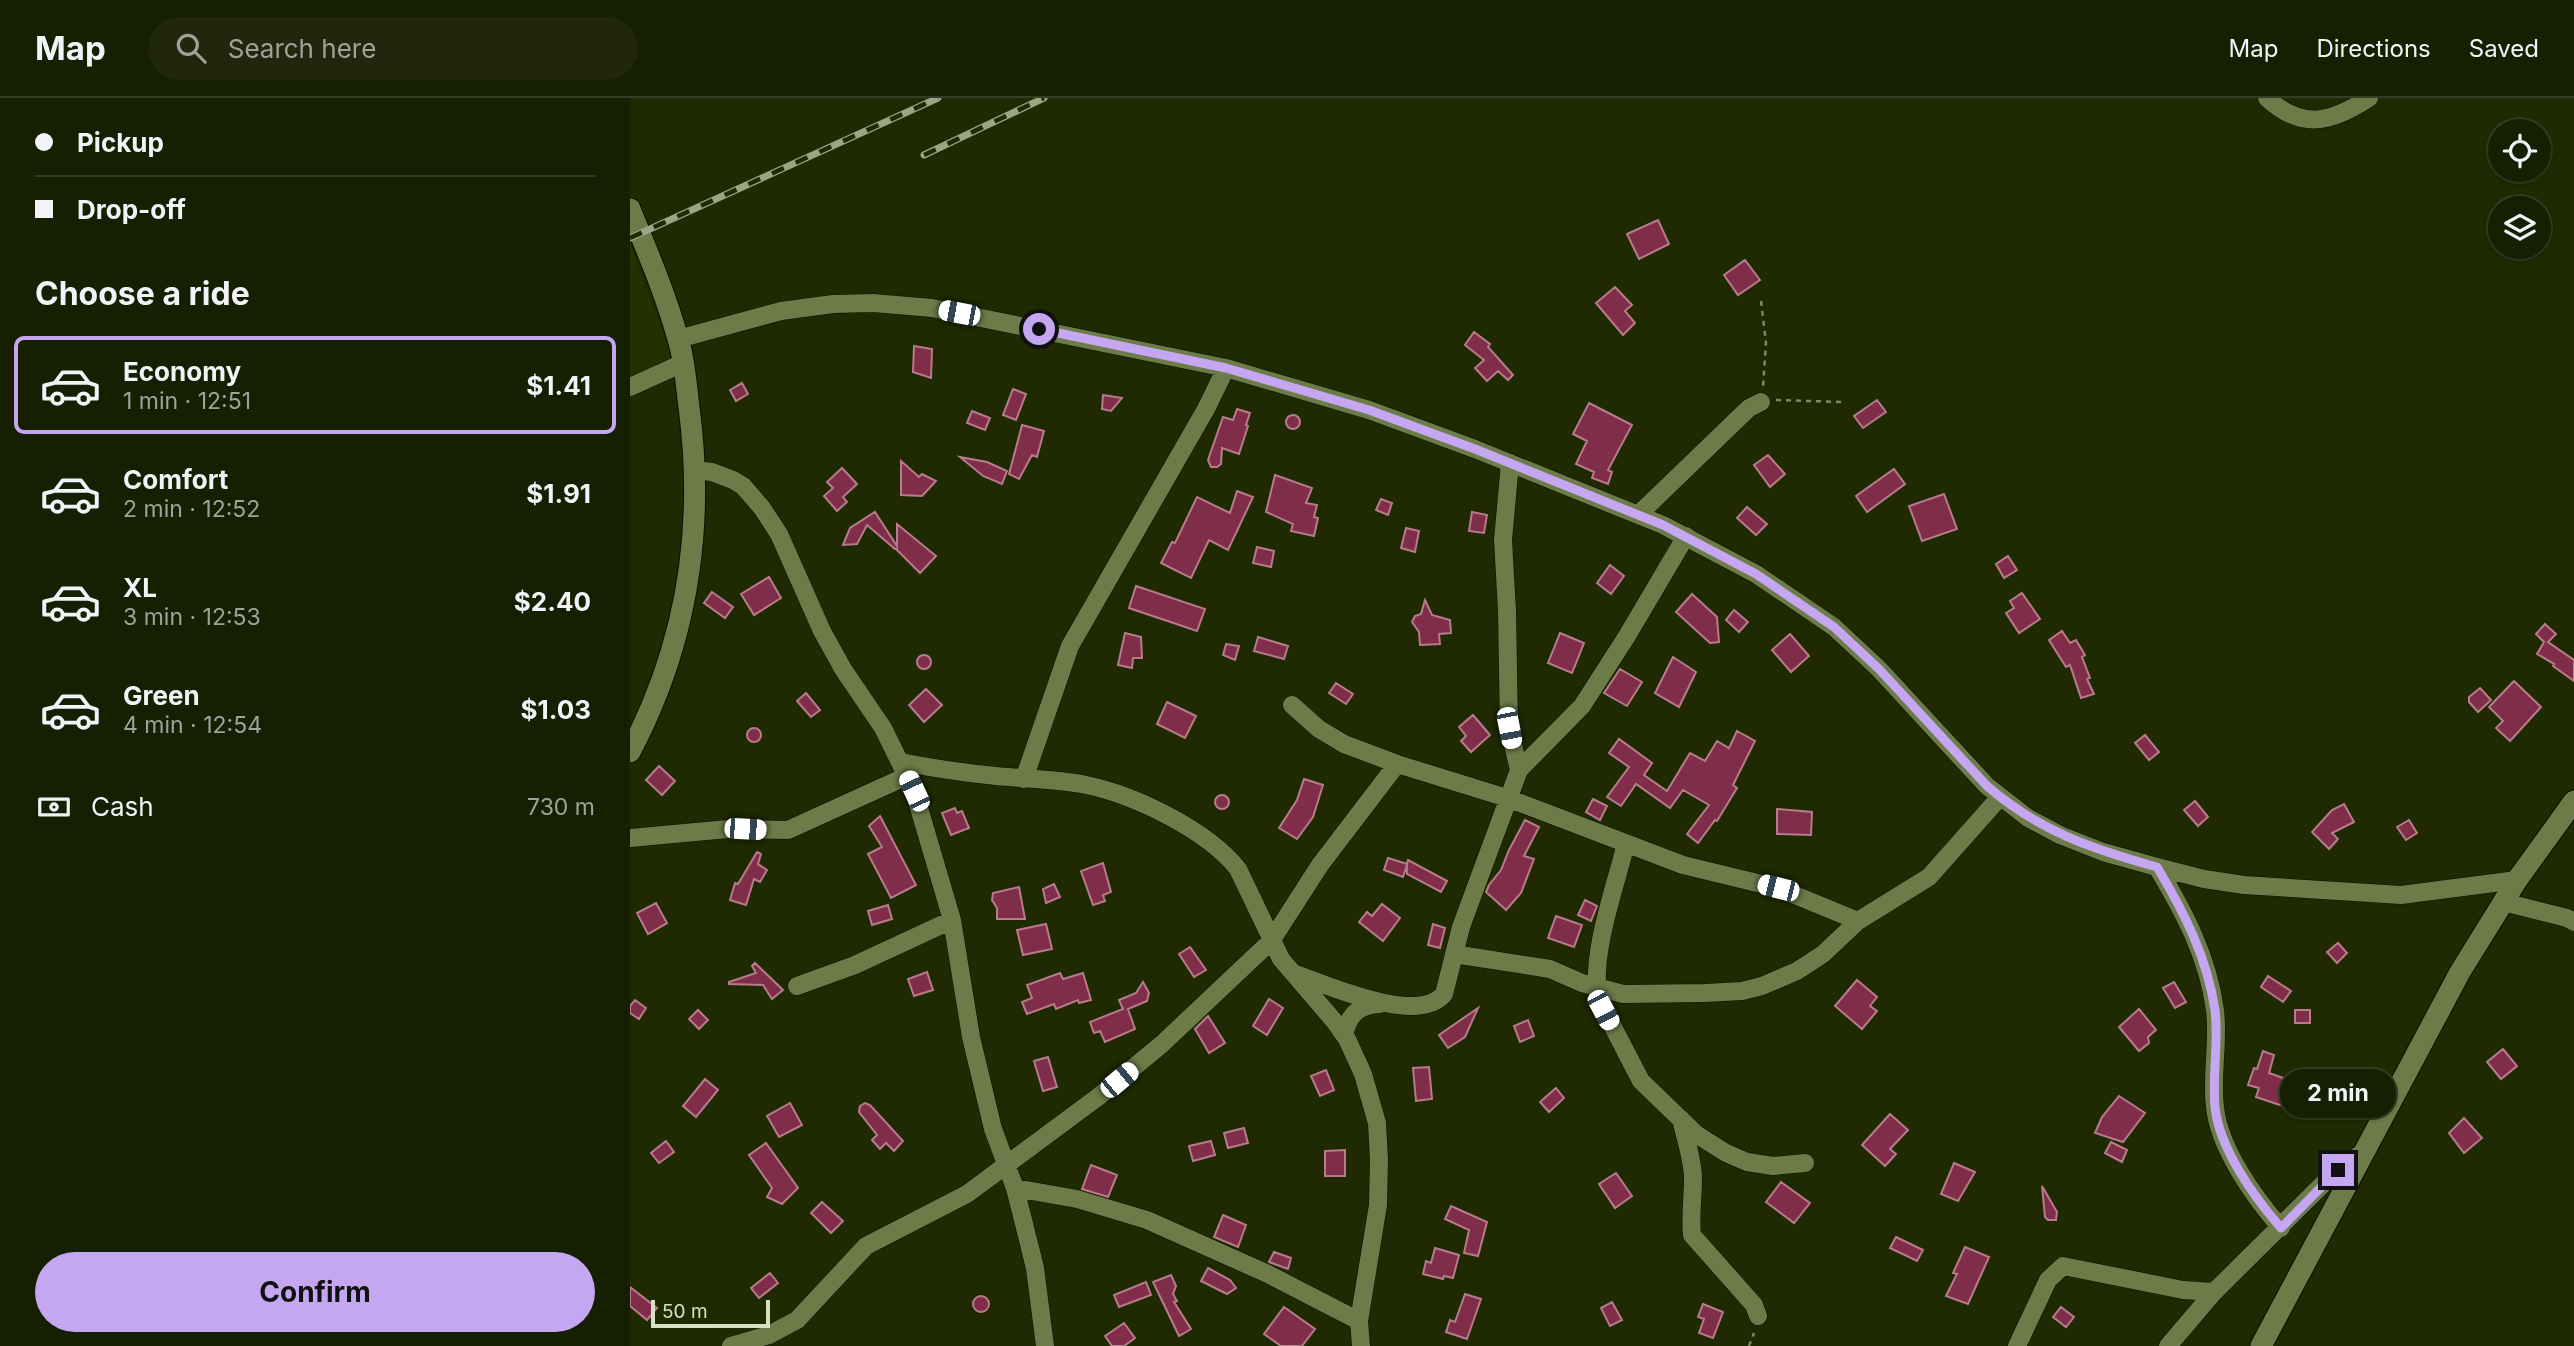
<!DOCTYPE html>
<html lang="en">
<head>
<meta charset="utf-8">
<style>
  body { margin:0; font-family:Inter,sans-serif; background:#20270c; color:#f1f3f6; height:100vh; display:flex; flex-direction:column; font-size:26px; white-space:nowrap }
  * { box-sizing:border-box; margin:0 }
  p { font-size:23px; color:#9ea299 }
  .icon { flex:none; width:38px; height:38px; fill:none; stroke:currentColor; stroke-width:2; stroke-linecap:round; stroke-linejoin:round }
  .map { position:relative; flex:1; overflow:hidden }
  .side { display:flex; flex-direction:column; background:#171f02; width:630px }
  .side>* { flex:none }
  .banner { display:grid; align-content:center; height:154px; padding:0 35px; background:#171f02 }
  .fabs { position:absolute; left:1858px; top:21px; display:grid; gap:14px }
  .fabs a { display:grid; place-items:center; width:63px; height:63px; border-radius:50%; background:#171f02; box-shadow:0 2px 5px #0004,0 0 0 2px #363d24; font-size:35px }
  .scale { position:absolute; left:21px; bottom:18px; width:119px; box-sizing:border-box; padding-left:7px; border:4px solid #d7e0c4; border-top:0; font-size:19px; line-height:24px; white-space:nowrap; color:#d7e0c4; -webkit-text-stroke:5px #1f2902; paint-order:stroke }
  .end { position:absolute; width:32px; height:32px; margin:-16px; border:9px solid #c5a7f1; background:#111; box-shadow:0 0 0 4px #111 }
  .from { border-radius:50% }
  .bubble { position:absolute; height:49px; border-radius:24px; background:#171f02; box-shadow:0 2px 5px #0004,0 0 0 2px #363d24; font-size:23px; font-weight:700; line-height:49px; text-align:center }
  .car { position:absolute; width:21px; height:42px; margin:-21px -10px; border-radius:9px; box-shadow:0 0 5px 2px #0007; background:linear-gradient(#fff 24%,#345 0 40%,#fff 0 76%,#345 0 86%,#fff 0) }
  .banner b { display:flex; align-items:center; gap:24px; height:66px; font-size:26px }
  .banner b+b { border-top:2px solid #363d24 }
  .banner i { width:18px; height:18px; background:#f1f3f6 }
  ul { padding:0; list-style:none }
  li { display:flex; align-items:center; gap:21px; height:98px; margin:0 14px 10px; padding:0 21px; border:4px solid transparent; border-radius:10px }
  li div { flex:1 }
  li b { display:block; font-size:26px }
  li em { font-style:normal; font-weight:700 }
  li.selected { border-color:#c5a7f1 }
  li>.icon { width:63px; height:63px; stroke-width:1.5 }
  h2 { padding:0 35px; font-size:32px; line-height:84px }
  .pay { display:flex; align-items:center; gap:18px; height:77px; padding:0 35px; font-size:26px }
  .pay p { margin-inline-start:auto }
  .cta { display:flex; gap:14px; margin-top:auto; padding:14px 35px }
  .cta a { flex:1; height:80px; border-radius:42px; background:#c5a7f1; color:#111; font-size:28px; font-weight:700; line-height:80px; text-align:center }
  header { display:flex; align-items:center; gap:42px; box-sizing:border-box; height:98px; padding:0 35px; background:#171f02; border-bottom:2px solid #363d24 }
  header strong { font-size:33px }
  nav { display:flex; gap:38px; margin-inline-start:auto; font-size:24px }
  .search { width:490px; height:63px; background:#20270c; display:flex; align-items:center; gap:18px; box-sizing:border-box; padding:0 24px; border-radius:38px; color:#9ea299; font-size:26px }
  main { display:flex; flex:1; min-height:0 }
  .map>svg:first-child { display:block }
</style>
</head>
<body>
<header>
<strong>Map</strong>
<div class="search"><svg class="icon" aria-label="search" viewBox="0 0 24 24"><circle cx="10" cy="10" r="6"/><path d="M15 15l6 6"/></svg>Search here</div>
<nav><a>Map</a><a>Directions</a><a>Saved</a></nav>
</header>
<main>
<section class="side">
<div class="banner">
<b><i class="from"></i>Pickup</b>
<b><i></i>Drop-off</b>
</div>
<h2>Choose a ride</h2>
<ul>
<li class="selected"><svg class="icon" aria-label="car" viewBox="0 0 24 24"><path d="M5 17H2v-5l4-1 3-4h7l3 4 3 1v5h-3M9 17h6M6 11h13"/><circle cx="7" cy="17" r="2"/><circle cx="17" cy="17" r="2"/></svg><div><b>Economy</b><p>1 min · 12:51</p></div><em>$1.41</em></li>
<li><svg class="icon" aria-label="car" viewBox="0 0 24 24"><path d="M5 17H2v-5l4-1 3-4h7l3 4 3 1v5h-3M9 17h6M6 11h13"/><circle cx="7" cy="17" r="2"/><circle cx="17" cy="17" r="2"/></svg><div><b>Comfort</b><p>2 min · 12:52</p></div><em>$1.91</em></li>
<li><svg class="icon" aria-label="car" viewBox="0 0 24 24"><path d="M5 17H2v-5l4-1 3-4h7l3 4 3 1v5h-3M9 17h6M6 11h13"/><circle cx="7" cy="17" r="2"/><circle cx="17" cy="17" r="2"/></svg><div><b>XL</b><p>3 min · 12:53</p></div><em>$2.40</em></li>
<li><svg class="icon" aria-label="car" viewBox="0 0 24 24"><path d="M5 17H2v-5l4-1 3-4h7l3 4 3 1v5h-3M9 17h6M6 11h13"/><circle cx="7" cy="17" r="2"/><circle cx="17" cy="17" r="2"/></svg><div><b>Green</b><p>4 min · 12:54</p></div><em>$1.03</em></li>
</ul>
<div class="pay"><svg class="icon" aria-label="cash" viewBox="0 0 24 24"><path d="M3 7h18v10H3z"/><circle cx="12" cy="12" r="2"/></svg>Cash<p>730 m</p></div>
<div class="cta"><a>Confirm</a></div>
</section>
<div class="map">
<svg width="1944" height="1248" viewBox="0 0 1944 1248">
  <rect width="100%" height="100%" fill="#1f2902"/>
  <!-- built -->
  <path fill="#253001" d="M0 145 43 262 0 280Z"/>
  <!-- building -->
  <path fill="#7f2d48" stroke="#b77c8b" stroke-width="2" d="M1028 122 1039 146 1009 161 997 136Z
    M1115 162 1130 182 1108 197 1094 177Z
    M985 189 1002 207 995 213 1005 225 993 237 966 205Z
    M844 234 860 246 858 249 883 277 878 282 868 273 857 283 845 270 854 262 835 247Z
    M284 248 302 251 301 280 283 274Z
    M112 285 118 296 106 303 100 292Z
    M383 291 396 296 386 322 373 317Z
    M473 297 492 300 481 313 472 311Z
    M1247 302 1256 314 1233 330 1224 318Z
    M959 305 1002 327 978 372 982 374 978 386 962 380 964 374 946 366 957 343 943 336Z
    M607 311 620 315 616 327 618 328 609 356 592 350 591 366 587 369H581L578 362 593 319 603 322Z
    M342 313 360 320 355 332 337 325Z
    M656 324a7 7 0 1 1 14 0a7 7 0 1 1-14 0Z
    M392 327 414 333 407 359 402 357 389 381 379 376Z
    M1138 357 1155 376 1140 389 1124 367Z
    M330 359 357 364 377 373 372 386 353 378Z
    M271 363 289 379 292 376 306 383 292 398 271 397Z
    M212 370 227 386 213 399 217 404 207 413 194 398 203 390 197 384Z
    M1264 371 1275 386 1237 414 1226 398Z
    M645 377 682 390 676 405 687 407 684 419 688 420 684 438 661 433 663 426 636 414Z
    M607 393 623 399 598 452 579 442 561 480 531 465 542 444 545 445 567 399 600 415Z
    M1314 396 1327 431 1292 443 1279 408Z
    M751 401 762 405 758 417 746 412Z
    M1117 409 1137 426 1126 437 1107 420Z
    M245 414 267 448V426L306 458 290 475 267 452V450L265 451 237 427 227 446 213 447 220 430Z
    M842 414 857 417 854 435 839 433Z
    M776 430 789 433 785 454 771 450Z
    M627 449 644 453 641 469 623 465Z
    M1378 458 1387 472 1374 480 1366 466Z
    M980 467 994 478 981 496 967 485Z
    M139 479 151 500 124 517 111 496Z
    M506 488 575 511 567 533 499 510Z
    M82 494 103 509 95 520 74 505Z
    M1392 495 1410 521 1389 535 1376 515 1384 510 1380 503Z
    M1062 496 1087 519 1089 544 1080 545 1046 514Z
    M795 502 802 517 820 522 821 535 809 536 810 546 790 547 789 534 782 524 785 518 791 516Z
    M1104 512 1118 524 1109 534 1096 522Z
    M1915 526 1926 536 1918 544 1944 562V583L1923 568 1924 566 1907 556 1914 544 1906 536Z
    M1432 533 1440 545 1446 542 1455 557 1452 559 1460 580 1457 581 1464 596 1451 600 1440 567 1436 569 1419 542Z
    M495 535 511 539 512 560H503L502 570 488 567Z
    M930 535 954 545 942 575 918 565Z
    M1160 536 1179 558 1161 574 1142 552Z
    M628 539 658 548 654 561 624 553Z
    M596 546 609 548 605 562 593 557Z
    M287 564a7 7 0 1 1 14 0a7 7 0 1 1-14 0Z
    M1043 559 1066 574 1049 609 1025 595Z
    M990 571 1012 584 997 608 974 595Z
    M1884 583 1911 609 1880 643 1866 630 1873 623 1859 609Z
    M706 585 723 596 716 606 699 595Z
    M1850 590 1861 602 1848 614 1839 604V599Z
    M296 591 312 607 294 624 279 607Z
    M176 595 190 612 181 619 167 603Z
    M537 604 566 618 555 640 527 626Z
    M843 617 860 637 841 654 831 643 836 638 829 629Z
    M117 637a7 7 0 1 1 14 0a7 7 0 1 1-14 0Z
    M1107 633 1125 643 1103 687 1107 690 1087 723 1085 722 1068 745 1057 736 1079 707 1053 692 1040 710 1006 686 991 708 977 699 999 669 979 655 989 641 1022 665 1014 677 1037 693 1060 655 1075 663 1087 643 1099 650Z
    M1515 637 1529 654 1519 662 1505 645Z
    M29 668 45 683 32 697 16 682Z
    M674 681 693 687 683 719 667 741 649 730 667 702Z
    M585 704a7 7 0 1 1 14 0a7 7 0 1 1-14 0Z
    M963 701 977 708 970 722 956 714Z
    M1565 703 1578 719 1568 728 1554 712Z
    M1714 706 1724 724 1702 735 1708 741 1699 751 1682 734 1702 712Z
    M325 710 327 715 332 713 339 730 321 737 312 715Z
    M1147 711 1182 714 1181 737 1147 736Z
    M250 718 286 787 261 800 238 756 252 749 239 728Z
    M895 722 909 729 894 758 904 761 891 795 876 812 856 794 859 787 871 772 879 752Z
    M1779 722 1787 735 1776 742 1767 729Z
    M127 754 131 756 128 766 137 772 130 784 124 781 116 807 100 802 105 785 108 786Z
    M758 760 777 766 778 762 817 783 811 794 777 776V767L773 779 754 772Z
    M473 765 481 794 473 797 475 803 463 807 451 773Z
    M424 786 430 799 416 805 413 791Z
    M389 789 395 821H367V810L362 802 363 795Z
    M955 802 967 808 961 823 948 817Z
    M26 805 37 825 18 836 7 815Z
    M752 806 770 820 753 843 729 824 737 814 742 818Z
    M258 807 262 821 242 827 238 813Z
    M926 818 952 827 944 849 918 840Z
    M416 826 422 851 393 857 387 832Z
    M803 826 815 830 810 850 798 847Z
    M1708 845 1717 855 1707 865 1697 854Z
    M560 849 576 872 564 879 549 856Z
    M125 865 153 892 142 901 133 887 99 886V884L126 875 122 868Z
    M297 874 303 892 284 898 278 881Z
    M430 875 433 881 453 875 461 902 449 905 448 902 426 911 424 906 397 916 392 904 402 900 397 887Z
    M1638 878 1661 893 1653 904 1631 889Z
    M1227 882 1247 899 1240 908 1247 913 1232 931 1205 908Z
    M513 884 519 895 517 903 498 911 505 931 475 944 470 933 464 935 460 924 493 911 489 902 506 895Z
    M1544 884 1556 904 1545 910 1533 890Z
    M639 901 653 910 637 937 623 928Z
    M5 902 16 910 9 921 0 915V908Z
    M848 910 835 939 818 950 809 937Z
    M1509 911 1526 932 1518 939 1519 945 1509 953 1489 929Z
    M68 912 78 922 69 931 59 921Z
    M1665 912H1680V925H1665Z
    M578 918 595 945 579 955 565 931Z
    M898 922 904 938 890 944 884 928Z
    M1873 951 1887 968 1871 981 1857 964Z
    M1633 953 1644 957 1639 975 1662 983 1653 1008 1626 999 1629 990 1618 987 1624 970 1627 971Z
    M418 959 427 989 413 993 404 963Z
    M799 969 802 1001 786 1003 783 970Z
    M696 972 704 992 690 998 681 978Z
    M75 981 88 992 66 1019 53 1008Z
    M926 990 934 1000 919 1014 910 1004Z
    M1489 998 1515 1015 1493 1044 1465 1035 1472 1019Z
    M160 1005 172 1027 149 1039 137 1018Z
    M235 1005 240 1007 273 1043 264 1053 256 1045 250 1051 242 1042 247 1037 229 1014 230 1008Z
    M1260 1016 1278 1032 1260 1051 1266 1056 1255 1068 1232 1047Z
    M1834 1020 1852 1040 1834 1055 1819 1035Z
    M614 1030 618 1045 598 1050 594 1035Z
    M36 1043 44 1054 29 1065 21 1055Z
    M581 1043 585 1057 563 1063 559 1048Z
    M1481 1044 1497 1052 1492 1064 1475 1055Z
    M136 1045 168 1090 152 1106 137 1099 142 1090 119 1057Z
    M715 1052V1078H695V1053Z
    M1324 1065 1345 1074 1328 1103 1311 1096Z
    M461 1067 487 1077 478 1099 452 1091Z
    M986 1075 1002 1098 985 1110 969 1086Z
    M1151 1084 1180 1105 1164 1125 1136 1104Z
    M1412 1088 1427 1114 1426 1122H1418L1415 1119Z
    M192 1104 213 1123 201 1135 181 1115Z
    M821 1108 857 1124 848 1158 834 1155 839 1132 815 1121Z
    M593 1117 616 1127 608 1149 584 1139Z
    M1266 1139 1293 1152 1287 1163 1260 1150Z
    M1335 1149 1359 1159 1338 1206 1316 1198 1327 1176 1323 1175Z
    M805 1150 829 1157 823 1180 814 1178 813 1181 793 1176 796 1163 801 1165Z
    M644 1154 661 1160 658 1171 639 1164Z
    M578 1170 600 1182 606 1190 597 1196 571 1183Z
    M140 1175 148 1185 129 1200 121 1190Z
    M541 1177 546 1188 543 1196 547 1203 544 1204 561 1231 549 1238 523 1184Z
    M516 1184 521 1197 489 1209 484 1197Z
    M0 1189 27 1210 17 1222 0 1208Z
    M835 1196 851 1201 837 1241 816 1234 820 1222 825 1224Z
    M343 1206a8 8 0 1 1 16 0a8 8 0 1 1-16 0Z
    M982 1204 992 1222 980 1228 971 1210Z
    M1073 1206 1093 1214 1083 1240 1069 1235 1074 1221 1068 1219Z
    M654 1209 685 1231 672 1248H651L634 1236Z
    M1431 1209 1444 1219 1436 1229 1423 1219Z
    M494 1225 505 1240 494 1248H482L475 1238Z"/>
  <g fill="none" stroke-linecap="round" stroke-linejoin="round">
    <!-- minor casing -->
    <g stroke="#0a1000" stroke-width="19">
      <path id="minor" d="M1637 0C1673 33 1702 24 1739 0
        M48 241 151 213 203 206 243 205 302 210 596 270 739 312 845 351 1033 427 1126 476 1204 529 1249 571 1357 688 1398 720 1430 737 1473 754 1527 769 1574 781 1614 787 1771 797 1887 782
        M0 289 53 265
        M880 365 873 442 877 513 879 630 889 672
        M65 372 82 374 103 382 113 388 132 410 149 436 192 533 213 571 253 630 284 693 322 822 341 939 363 1031 385 1090 405 1170 415 1248
        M1008 417 1119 310 1131 304
        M662 607 689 631 714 646 767 666 877 700 1053 767 1148 790 1228 823
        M271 664C302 670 334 675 366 678 396 681 427 681 456 687 505 697 577 732 608 771L651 861 705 924 717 941 733 976 747 1025 749 1062 748 1107 729 1223 731 1248
        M394 681 440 548 576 311 596 270
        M0 740 98 731 158 732 277 678
        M996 745C985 791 961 853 968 900L1011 983 1066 1036 1096 1055 1117 1064 1143 1068 1175 1065
        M1527 769C1554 814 1578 859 1585 912 1589 944 1581 977 1585 1009 1589 1050 1624 1099 1651 1130
        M1873 804 1937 820 1944 824
        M824 856 920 871 952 885 993 896 1075 895 1112 893 1132 888 1167 873 1193 856 1228 823 1299 779 1370 699
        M663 875C697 887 788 928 814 896L831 829 889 672 952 608 997 538 1056 438
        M167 888 225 867 322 822
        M714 937C719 916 729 907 750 906
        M1051 1021C1055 1040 1063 1061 1063 1081 1063 1100 1060 1118 1062 1137L1124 1207 1128 1218
        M385 1090 447 1101 517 1122 638 1176 729 1223
        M101 1248 139 1237 167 1222 236 1148 337 1096 468 999 532 946 641 843 690 767 767 666
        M1387 1248 1418 1182 1433 1168 1553 1192 1584 1194
        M1538 1248 1584 1194 1708 1071 1734 1054"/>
    </g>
    <!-- tertiary casing -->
    <g stroke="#0a1000" stroke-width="23">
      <path id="tertiary" d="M0 111C17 153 36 197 48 241 55 263 56 286 59 309 75 430 57 546 0 654
        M1631 1248 1830 874 1887 782 1944 703"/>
    </g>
    <!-- path -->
    <path stroke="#7f8867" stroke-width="2.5" stroke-dasharray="5 5" stroke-linecap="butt" d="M1131 203 1136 245 1133 289
      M1146 302 1213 304
      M1119 1248 1124 1235"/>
    <!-- minor -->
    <use href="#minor" stroke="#6c7b48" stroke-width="18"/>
    <!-- tertiary -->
    <use href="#tertiary" stroke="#6c7b48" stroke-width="21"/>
    <!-- rail casing -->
    <g stroke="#9ba485" stroke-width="7">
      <path id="rail" d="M294 57 414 0
        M0 140 308 0"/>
    </g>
    <!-- rail -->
    <use href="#rail" stroke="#1f2902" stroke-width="4.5" stroke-dasharray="13" stroke-linecap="butt"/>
  </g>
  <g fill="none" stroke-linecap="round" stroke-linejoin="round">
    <!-- route -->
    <path stroke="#c5a7f1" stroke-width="9" d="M409 231 596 270 739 312 845 351 1033 427 1126 476 1204 529 1249 571 1357 688C1409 733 1462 751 1527 769 1554 814 1577 859 1585 912 1589 944 1582 977 1585 1009 1589 1050 1624 1099 1651 1130L1708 1072"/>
  </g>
</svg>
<div class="fabs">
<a><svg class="icon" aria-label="locate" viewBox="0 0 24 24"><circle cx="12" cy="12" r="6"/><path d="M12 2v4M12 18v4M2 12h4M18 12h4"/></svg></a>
<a><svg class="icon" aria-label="layers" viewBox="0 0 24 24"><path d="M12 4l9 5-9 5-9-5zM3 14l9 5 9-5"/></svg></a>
</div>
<div class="scale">50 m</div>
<i class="end from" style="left:409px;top:231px"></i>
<i class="end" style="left:1708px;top:1072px"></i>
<div class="bubble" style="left:1650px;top:971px;width:116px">2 min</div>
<i class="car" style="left:329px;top:215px;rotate:281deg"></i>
<i class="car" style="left:879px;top:630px;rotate:169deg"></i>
<i class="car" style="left:284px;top:693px;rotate:335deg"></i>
<i class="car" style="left:115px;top:731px;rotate:93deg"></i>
<i class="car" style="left:1148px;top:790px;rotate:284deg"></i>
<i class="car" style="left:973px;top:912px;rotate:152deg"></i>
<i class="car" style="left:489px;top:982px;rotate:50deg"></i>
</div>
</main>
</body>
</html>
